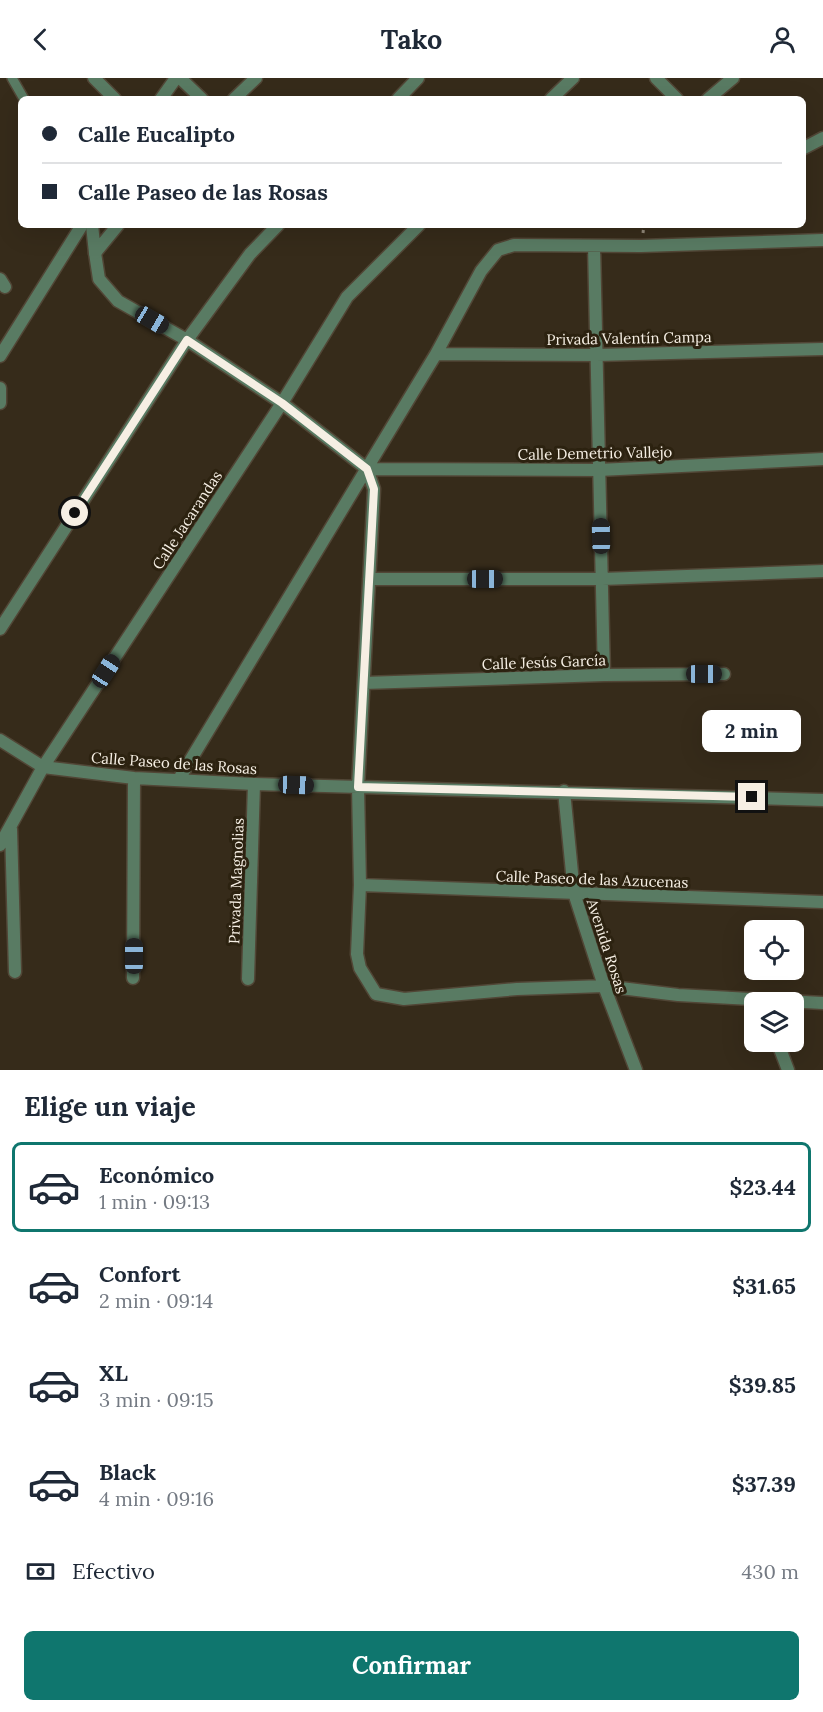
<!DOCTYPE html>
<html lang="es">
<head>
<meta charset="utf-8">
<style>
  body { margin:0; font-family:Lora,serif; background:#f2f2f3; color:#1f2937; height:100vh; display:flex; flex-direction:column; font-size:22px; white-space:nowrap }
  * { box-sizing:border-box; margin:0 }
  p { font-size:20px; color:#747a83 }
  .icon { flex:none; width:33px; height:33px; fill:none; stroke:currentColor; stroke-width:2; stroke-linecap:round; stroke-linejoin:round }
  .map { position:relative; height:992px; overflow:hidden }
  .panel { display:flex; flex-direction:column; background:#fff; flex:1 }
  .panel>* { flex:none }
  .guide { position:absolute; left:18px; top:18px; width:788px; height:132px; border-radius:9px; box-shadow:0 6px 24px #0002; display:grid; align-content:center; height:132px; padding:0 24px; background:#fff }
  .controls { position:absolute; left:744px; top:842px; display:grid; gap:12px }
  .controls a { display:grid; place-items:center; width:60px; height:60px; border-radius:9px; background:#fff; box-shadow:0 6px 24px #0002; font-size:30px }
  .end { position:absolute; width:27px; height:27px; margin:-14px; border:8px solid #f6efe4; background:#111; box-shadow:0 0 0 3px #111 }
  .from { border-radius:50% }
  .bubble { position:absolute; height:42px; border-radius:9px; background:#fff; box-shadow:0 6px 24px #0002; font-size:20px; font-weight:700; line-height:42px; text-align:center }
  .car { position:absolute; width:18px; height:36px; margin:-18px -9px; border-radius:8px; box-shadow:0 0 4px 2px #0007; background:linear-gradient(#222 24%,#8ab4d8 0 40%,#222 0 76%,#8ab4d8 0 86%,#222 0) }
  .guide b { display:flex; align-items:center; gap:21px; height:57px; font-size:22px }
  .guide b+b { border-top:2px solid #e0e1e3 }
  .guide i { width:15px; height:15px; background:#1f2937 }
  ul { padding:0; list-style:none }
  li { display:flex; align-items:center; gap:18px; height:90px; margin:0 12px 9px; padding:0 12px; border:3px solid transparent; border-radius:9px }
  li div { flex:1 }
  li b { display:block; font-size:22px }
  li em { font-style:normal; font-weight:700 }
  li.active { border-color:#0f766e }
  li>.icon { width:54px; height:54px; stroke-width:1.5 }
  h2 { padding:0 24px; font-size:27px; line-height:72px }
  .pay { display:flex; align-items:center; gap:15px; height:66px; padding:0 24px; font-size:22px }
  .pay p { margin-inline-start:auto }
  .action { display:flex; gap:12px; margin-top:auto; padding:12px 24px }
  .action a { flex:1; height:69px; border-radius:9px; background:#0f766e; color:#fff; font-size:24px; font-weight:700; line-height:69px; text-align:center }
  header { display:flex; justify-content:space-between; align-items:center; height:78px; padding:0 24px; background:#fff; font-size:27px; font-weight:700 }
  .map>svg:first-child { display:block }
</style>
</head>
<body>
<header><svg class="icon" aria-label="back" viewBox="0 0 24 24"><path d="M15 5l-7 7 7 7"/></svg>Tako<svg class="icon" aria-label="person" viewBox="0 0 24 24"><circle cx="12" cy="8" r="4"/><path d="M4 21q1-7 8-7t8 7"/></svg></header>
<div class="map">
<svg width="823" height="992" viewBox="0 0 823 992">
  <rect width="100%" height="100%" fill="#362b1a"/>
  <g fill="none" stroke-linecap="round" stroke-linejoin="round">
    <!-- service casing -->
    <g stroke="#514636" stroke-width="12">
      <path id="service" d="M12 0 24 21"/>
    </g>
    <!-- minor casing -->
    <g stroke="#514636" stroke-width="15">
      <path id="minor" d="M94 0 115 21
        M180 0 202 21
        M656 0 677 21
        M398 21 418 0
        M551 21 573 0
        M708 21 733 0
        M802 71 823 60
        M594 168 604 597
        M95 175 99 201 118 223 187 262 282 325 367 391 374 411 358 709 360 807 357 876 360 890 376 916 404 921 517 911 604 908 678 917 823 925
        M0 201 5 209
        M436 276 597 277 823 271
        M0 278 82 147
        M0 310V325
        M367 391 599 392 823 381
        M369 501H602L823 493
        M0 551 187 262 250 176 278 147
        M364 605 604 597 724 596
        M0 662 43 689 134 700 254 706 823 722
        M179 701 436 276 481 193 498 172 514 167 641 168 823 162
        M564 713 574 815 604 908 636 992
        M11 751 15 894
        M0 767 43 689 282 325 347 219 419 147
        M360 807 823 824
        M133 900 134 700
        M248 901 254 706
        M777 963 788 992"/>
    </g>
    <!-- tertiary casing -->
    <g stroke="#514636" stroke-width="15">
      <path id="tertiary" d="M161 21 176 0
        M234 21 256 0
        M92 147 95 175
        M95 175 118 147"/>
    </g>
    <!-- path -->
    <path stroke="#918879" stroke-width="3" stroke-dasharray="3 3" stroke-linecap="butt" d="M643 155 644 147"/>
    <!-- service -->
    <use href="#service" stroke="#597b63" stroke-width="9"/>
    <!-- minor -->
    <use href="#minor" stroke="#597b63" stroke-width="12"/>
    <!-- tertiary -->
    <use href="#tertiary" stroke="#597b63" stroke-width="12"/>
  </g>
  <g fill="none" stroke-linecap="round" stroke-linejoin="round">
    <!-- route -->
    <path stroke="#f6efe4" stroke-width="8" d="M75 435 187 262 282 325 367 391 374 411 358 709 752 719"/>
  </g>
  <g text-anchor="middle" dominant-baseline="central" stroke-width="6" stroke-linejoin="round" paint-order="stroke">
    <!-- street labels -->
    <g font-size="15" fill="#f6efe4" stroke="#2c2210">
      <text transform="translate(629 260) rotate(-1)">Privada Valentín Campa</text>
      <text transform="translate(595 375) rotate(-1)">Calle Demetrio Vallejo</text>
      <text transform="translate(187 442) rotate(-57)">Calle Jacarandas</text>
      <text transform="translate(544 584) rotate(-2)">Calle Jesús García</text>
      <text transform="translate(174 685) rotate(4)">Calle Paseo de las Rosas</text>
      <text transform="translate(592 801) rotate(2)">Calle Paseo de las Azucenas</text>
      <text transform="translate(236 803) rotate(-88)">Privada Magnolias</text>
      <text transform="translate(607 868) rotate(72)">Avenida Rosas</text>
    </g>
  </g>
</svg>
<div class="controls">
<a><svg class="icon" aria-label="locate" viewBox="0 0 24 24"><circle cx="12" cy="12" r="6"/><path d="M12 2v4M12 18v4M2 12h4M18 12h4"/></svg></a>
<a><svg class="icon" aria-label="layers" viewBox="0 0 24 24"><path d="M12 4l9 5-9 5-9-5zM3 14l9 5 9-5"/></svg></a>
</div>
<i class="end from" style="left:75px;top:435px"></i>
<i class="end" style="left:752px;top:719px"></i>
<div class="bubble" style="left:702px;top:632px;width:99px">2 min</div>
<i class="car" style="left:152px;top:242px;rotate:120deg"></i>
<i class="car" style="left:601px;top:458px;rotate:359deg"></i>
<i class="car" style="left:485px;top:501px;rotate:90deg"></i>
<i class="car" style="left:106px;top:593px;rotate:33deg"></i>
<i class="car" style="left:704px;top:596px;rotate:90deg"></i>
<i class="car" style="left:296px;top:707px;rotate:92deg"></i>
<i class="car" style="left:134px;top:878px;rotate:0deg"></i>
<div class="guide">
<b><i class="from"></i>Calle Eucalipto</b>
<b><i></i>Calle Paseo de las Rosas</b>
</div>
</div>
<section class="panel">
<h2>Elige un viaje</h2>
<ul>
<li class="active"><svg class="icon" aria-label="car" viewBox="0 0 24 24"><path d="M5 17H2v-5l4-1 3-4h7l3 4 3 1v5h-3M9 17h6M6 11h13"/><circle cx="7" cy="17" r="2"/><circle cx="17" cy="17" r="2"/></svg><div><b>Económico</b><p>1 min · 09:13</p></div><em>$23.44</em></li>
<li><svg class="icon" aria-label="car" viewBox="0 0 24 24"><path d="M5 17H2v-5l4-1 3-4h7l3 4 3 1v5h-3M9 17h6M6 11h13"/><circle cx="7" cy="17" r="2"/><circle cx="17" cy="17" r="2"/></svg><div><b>Confort</b><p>2 min · 09:14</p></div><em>$31.65</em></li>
<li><svg class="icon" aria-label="car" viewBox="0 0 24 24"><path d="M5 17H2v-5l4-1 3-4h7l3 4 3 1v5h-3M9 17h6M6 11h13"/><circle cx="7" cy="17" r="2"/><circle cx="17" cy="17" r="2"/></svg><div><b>XL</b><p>3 min · 09:15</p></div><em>$39.85</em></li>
<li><svg class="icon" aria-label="car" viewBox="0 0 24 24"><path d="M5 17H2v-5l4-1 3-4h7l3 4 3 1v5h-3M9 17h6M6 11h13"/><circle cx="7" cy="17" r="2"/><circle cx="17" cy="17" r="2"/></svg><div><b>Black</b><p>4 min · 09:16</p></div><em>$37.39</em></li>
</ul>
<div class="pay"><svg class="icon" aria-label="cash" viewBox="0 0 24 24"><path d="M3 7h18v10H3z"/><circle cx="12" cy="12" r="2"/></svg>Efectivo<p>430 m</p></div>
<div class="action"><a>Confirmar</a></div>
</section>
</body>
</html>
